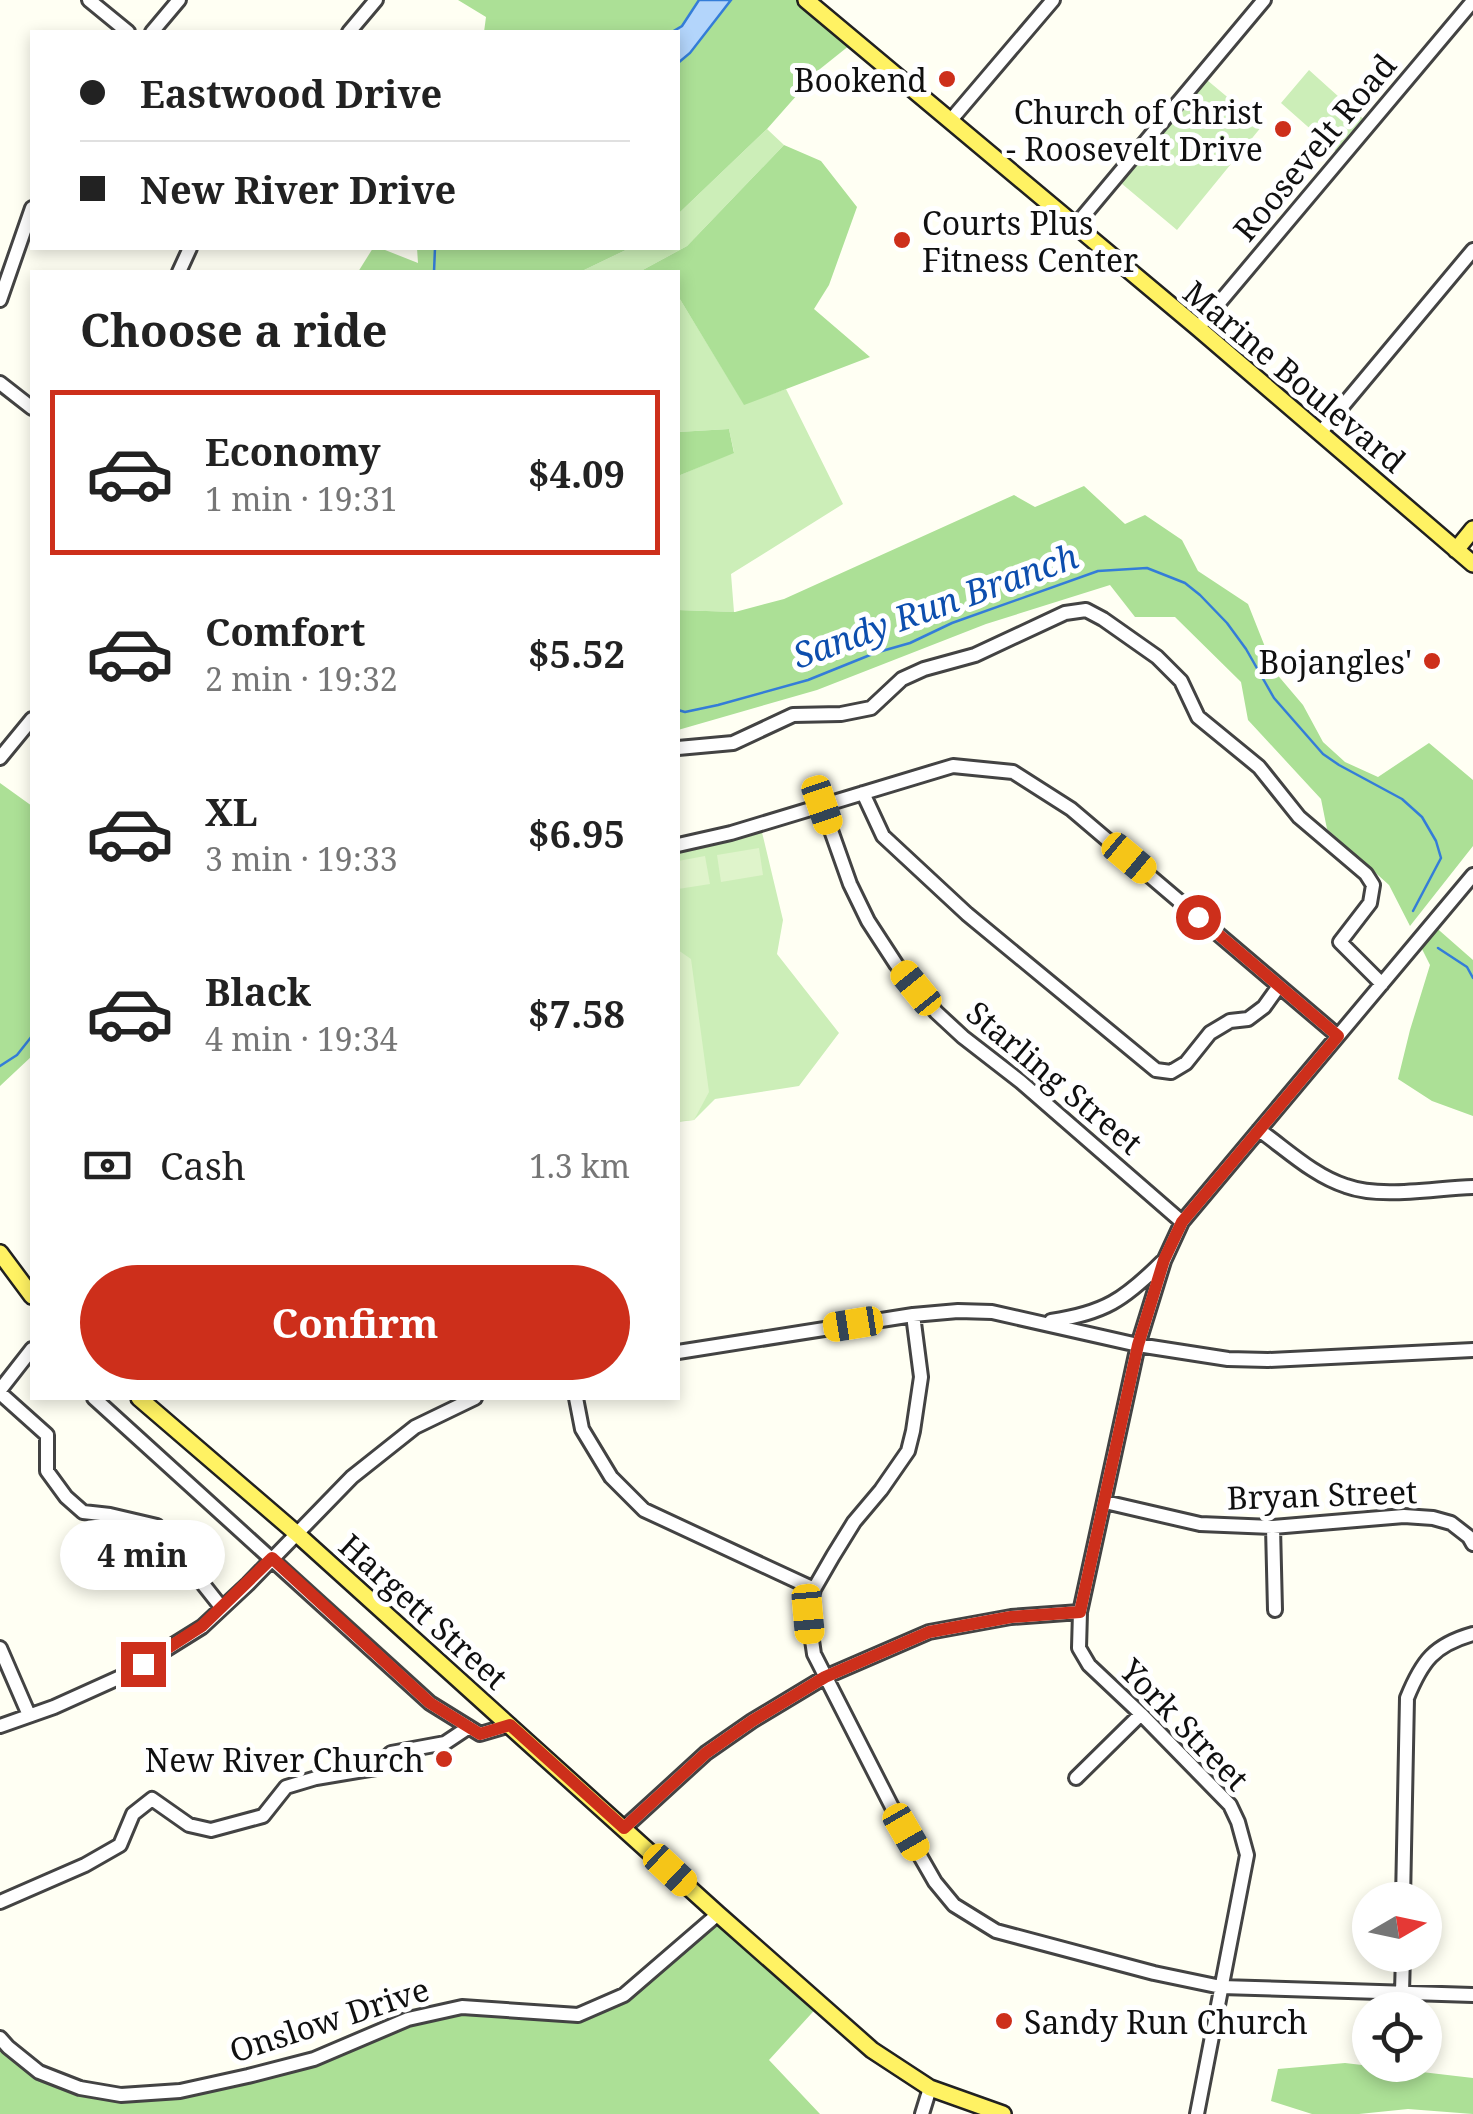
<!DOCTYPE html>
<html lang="en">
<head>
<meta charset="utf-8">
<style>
  body { margin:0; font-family:"Noto Serif",serif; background:#f6f6f6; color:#222; height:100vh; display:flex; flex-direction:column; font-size:38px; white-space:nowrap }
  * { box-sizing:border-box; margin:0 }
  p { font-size:32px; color:#767676 }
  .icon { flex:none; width:55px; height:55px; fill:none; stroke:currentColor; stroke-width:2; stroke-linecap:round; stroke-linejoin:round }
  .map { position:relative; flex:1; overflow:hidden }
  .details { position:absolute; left:30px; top:270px; width:650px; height:1130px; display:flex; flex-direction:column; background:#fff; border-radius:0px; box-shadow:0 5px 15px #0003 }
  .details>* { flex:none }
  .hud { position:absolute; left:30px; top:30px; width:650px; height:220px; border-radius:0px; box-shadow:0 5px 15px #0003; display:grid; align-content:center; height:220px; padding:0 50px; background:#fff }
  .needle { width:65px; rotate:81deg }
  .tools { position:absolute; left:1352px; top:1882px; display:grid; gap:20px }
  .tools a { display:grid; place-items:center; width:90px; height:90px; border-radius:50%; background:#fff; box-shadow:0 5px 15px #0003; font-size:50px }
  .end { position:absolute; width:45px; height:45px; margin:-22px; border:12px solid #cd2f1b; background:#fff; box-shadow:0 0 0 5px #fff }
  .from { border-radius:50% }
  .bubble { position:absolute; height:70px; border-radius:35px; background:#fff; box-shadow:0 5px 15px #0003; font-size:32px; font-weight:700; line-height:70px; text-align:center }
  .car { position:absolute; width:30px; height:60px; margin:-30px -15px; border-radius:12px; box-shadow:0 0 8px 2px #0007; background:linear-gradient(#f5c518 24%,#345 0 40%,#f5c518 0 76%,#345 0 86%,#f5c518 0) }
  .hud b { display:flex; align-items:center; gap:35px; height:95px; font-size:38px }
  .hud b+b { border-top:2px solid #e0e0e0 }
  .hud i { width:25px; height:25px; background:#222 }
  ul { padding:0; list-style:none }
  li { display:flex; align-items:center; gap:30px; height:165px; margin:0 20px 15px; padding:0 30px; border:5px solid transparent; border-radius:0px }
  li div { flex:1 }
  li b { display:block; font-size:38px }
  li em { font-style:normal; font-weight:700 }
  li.current { border-color:#cd2f1b }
  li>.icon { width:90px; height:90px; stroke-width:1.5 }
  h2 { padding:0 50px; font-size:45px; line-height:120px }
  .pay { display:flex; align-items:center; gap:25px; height:110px; padding:0 50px; font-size:38px }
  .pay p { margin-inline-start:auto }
  .button { display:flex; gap:20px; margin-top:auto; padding:20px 50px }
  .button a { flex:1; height:115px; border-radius:60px; background:#cd2f1b; color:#fff; font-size:40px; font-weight:700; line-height:115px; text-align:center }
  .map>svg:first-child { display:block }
</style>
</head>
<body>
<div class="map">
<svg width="1473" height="2114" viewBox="0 0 1473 2114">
  <rect width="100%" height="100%" fill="#fffff3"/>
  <!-- green -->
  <path fill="#cceeb8" d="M1309 70 1369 124 1341 156 1281 103Z
    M1201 75 1262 126 1177 230 1115 178Z
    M767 129 784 145 687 246 639 272H580L630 248H678V214Z
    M678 296 744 404 786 389 843 504 731 574 734 612 678 610V476L734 452 729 429 678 432Z
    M760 824 783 920 777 954 839 1033 799 1086 715 1099 694 1120 678 1122V845Z"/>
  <!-- forest -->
  <path fill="#ace096" d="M458 0H699L682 26 672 32H484L486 17Z
    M731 0H806L855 41 820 69 767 129 678 214V63L690 53Z
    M784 145 821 161 857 207 829 285 814 309 870 357 744 405 678 296V272H639L687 246Z
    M373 248H380L418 263 417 248H630L580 272H358Z
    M729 429 734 453 678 476V432Z
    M1084 486 1125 524 1145 515 1182 540 1198 571 1248 604 1275 672 1303 705 1323 742 1345 762 1378 777 1429 743 1473 780V846L1410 926 1389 885 1327 829 1321 799 1248 720 1241 682 1175 617H1135L1110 585 986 624 817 690 678 730V610L735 612 784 599 1014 495 1035 507Z
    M0 783 32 806V1056L0 1086Z
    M1432 924 1473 960V1116L1432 1101 1398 1079 1410 1030 1430 965 1418 941Z
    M718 1914 821 2003 769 2060 820 2114H0V2038L39 2072 121 2095 248 2076 462 2007 578 2015 602 2006Z
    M1345 2063 1473 2078V2114L1408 2109 1359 2114H1312L1271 2101 1278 2069Z"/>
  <!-- pitch -->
  <path fill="#dff4cb" d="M759 848 763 875 721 882 717 855Z
    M705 856 710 884 678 889V861Z
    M678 950 691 959 709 1092 694 1120 678 1121Z"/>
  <!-- water -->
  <path fill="#b3d5fb" stroke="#347dd8" stroke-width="2.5" d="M699 0H731L690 53 678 63V32H672L682 26Z"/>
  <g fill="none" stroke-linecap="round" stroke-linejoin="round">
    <!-- stream -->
    <path stroke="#347dd8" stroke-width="2.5" d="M434 272 435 248
      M678 710 685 712 718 705 808 680 875 653 910 643 952 623 1098 571 1147 568 1185 583 1200 595 1227 623 1246 649 1274 698 1323 754 1339 765 1402 799 1422 817 1436 841 1441 858 1413 911
      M1438 948 1467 967 1473 978
      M0 1066 17 1055 32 1036"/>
    <!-- minor casing -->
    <g stroke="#434343" stroke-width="18">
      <path id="minor" d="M89 0 128 32
        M152 32 179 0
        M349 32 376 0
        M950 121 1053 0
        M1075 226 1264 0
        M179 272 190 248
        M0 300 32 208
        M1198 328 1473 1
        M0 383 32 408
        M1320 433 1473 250
        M678 748 733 743 793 715 841 714 871 708 902 679 924 669 975 655 1065 613 1086 610 1103 619 1157 657 1181 681 1198 717 1259 767 1299 817 1366 874 1373 885 1370 903 1340 942 1382 984
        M0 758 32 719
        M863 793 883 836 967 914 1156 1070 1171 1072 1186 1063 1210 1033 1230 1021 1248 1019 1264 1007 1279 986
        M822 805 850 884 868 921 896 964 936 1012 963 1037 1021 1082 1182 1222
        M678 845 731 833 953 766 1013 772 1071 809 1338 1036
        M1259 1130C1286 1149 1314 1176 1346 1186 1382 1199 1434 1188 1473 1187
        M913 1315 921 1377 913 1431 908 1451 881 1490 854 1522 833 1556 814 1589 808 1613 814 1654 892 1807 935 1882 954 1905 996 1931 1154 1973 1221 1987 1473 1995
        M1051 1321C1104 1313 1124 1300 1162 1262
        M678 1352 913 1315 958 1311 992 1312 1138 1345 1228 1359 1268 1360 1473 1350
        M0 1390 32 1349
        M0 1393 47 1435V1471L66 1497 83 1512 110 1515 157 1526 222 1608
        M94 1398 430 1703 480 1734 510 1725
        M576 1398 582 1429 611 1477 644 1510 814 1589
        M1105 1502 1200 1524 1273 1527 1404 1516 1433 1518 1451 1523 1469 1537 1473 1544
        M1273 1527 1275 1610
        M0 1648 29 1715
        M0 1726 54 1707 125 1675 202 1627 248 1584 352 1477 415 1427 475 1398
        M1076 1778 1141 1714
        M624 1828 706 1753 752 1721 825 1677 929 1632 1011 1617 1080 1612
        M1403 1900 1407 1698C1422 1661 1434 1645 1473 1634
        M0 1902 85 1865 120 1845 133 1814 152 1799 189 1825 211 1830 263 1816 286 1787 316 1778 376 1768 391 1753 445 1743 469 1727
        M1402 1992 1403 1955
        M0 2038 8 2047 39 2072 80 2088 121 2095 180 2091 248 2076 314 2059 408 2019 462 2007 578 2015 624 1995 718 1914
        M922 2114 930 2088
        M1197 2114 1247 1855 1238 1822 1230 1805 1141 1714 1089 1665 1079 1648 1080 1612 1138 1345 1164 1261 1182 1222 1473 875"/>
    </g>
    <!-- major casing -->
    <g stroke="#212121" stroke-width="20">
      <path id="major" d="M806 0 1198 328 1473 564
        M1456 550 1473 529
        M0 1253 32 1296
        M139 1398 296 1533 718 1914 872 2050 930 2088 1003 2114"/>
    </g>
    <!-- minor -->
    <use href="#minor" stroke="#fff" stroke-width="12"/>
    <!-- major -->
    <use href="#major" stroke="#fff263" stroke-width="15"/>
  </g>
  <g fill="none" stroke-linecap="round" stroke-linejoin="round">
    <!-- route -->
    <path stroke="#cd2f1b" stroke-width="12" d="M143 1664 202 1626 272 1558 430 1703 480 1734 510 1725 624 1828 706 1753 752 1721 825 1677 929 1632 1011 1617 1080 1612 1138 1345 1164 1260 1182 1222 1338 1036 1198 917"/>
  </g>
  <!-- markers -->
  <g fill="#cd2f1b" stroke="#fff" stroke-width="4">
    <circle cx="947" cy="79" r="10"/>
    <circle cx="1283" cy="129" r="10"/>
    <circle cx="902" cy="240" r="10"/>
    <circle cx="1432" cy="661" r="10"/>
    <circle cx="444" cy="1759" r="10"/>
    <circle cx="1004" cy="2021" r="10"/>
  </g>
  <g text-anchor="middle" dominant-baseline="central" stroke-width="10" stroke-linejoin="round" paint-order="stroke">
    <!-- poi labels -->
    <g font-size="32" fill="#101010" stroke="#fff" text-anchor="end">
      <text x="927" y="79">Bookend</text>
      <text x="1263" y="111">Church of Christ<tspan x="1263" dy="37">- Roosevelt Drive</tspan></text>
      <text x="922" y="222" text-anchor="start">Courts Plus<tspan x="922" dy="37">Fitness Center</tspan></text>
      <text x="1412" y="661">Bojangles'</text>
      <text x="424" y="1759">New River Church</text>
      <text x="1024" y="2021" text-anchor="start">Sandy Run Church</text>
    </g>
    <!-- street labels -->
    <g font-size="32" fill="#101010" stroke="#fff">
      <text transform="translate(1314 147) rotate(-50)">Roosevelt Road</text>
      <text transform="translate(1295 376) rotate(40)">Marine Boulevard</text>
      <text transform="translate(1055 1077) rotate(40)">Starling Street</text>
      <text transform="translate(1322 1494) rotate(-2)">Bryan Street</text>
      <text transform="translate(424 1611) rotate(42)">Hargett Street</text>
      <text transform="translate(1185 1724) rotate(46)">York Street</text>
      <text transform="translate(329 2019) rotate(-18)">Onslow Drive</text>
    </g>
    <!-- water labels -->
    <g font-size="35" font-style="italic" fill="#0d4eae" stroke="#fff">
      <text transform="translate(935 605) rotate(-20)">Sandy Run Branch</text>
    </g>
  </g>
</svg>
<div class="tools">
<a><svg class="needle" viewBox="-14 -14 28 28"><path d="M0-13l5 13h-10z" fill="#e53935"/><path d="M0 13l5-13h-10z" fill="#767676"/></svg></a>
<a><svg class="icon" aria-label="locate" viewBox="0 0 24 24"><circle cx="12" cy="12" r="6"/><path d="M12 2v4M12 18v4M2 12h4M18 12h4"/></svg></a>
</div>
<i class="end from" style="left:1198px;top:917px"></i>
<i class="end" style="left:143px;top:1664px"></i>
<div class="bubble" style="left:60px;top:1520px;width:165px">4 min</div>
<i class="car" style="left:822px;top:805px;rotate:161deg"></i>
<i class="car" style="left:1129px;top:858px;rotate:130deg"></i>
<i class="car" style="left:916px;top:988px;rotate:321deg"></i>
<i class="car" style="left:853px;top:1324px;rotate:261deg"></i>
<i class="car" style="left:808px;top:1614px;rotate:175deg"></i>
<i class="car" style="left:906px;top:1832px;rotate:150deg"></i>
<i class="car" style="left:670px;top:1870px;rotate:133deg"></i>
<div class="hud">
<b><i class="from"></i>Eastwood Drive</b>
<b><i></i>New River Drive</b>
</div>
<section class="details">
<h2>Choose a ride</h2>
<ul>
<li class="current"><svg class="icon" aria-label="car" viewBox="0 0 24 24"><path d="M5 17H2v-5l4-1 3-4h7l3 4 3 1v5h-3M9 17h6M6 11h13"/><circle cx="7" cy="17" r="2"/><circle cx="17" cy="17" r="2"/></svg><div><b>Economy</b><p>1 min · 19:31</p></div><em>$4.09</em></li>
<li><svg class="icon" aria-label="car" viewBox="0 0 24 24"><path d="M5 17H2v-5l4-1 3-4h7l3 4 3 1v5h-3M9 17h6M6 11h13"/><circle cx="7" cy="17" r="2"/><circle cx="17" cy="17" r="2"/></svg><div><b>Comfort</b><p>2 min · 19:32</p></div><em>$5.52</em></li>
<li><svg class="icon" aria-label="car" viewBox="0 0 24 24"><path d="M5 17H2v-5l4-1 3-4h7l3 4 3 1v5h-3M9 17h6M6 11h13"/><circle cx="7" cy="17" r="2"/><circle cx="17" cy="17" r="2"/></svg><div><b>XL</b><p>3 min · 19:33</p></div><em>$6.95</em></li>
<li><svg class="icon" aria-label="car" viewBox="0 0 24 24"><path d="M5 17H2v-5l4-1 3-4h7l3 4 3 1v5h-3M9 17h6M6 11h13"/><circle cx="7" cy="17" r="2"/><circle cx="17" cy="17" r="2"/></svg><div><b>Black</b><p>4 min · 19:34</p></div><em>$7.58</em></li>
</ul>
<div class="pay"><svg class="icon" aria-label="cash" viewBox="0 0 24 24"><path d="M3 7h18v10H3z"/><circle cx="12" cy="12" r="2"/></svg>Cash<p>1.3 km</p></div>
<div class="button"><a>Confirm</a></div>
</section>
</div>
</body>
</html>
